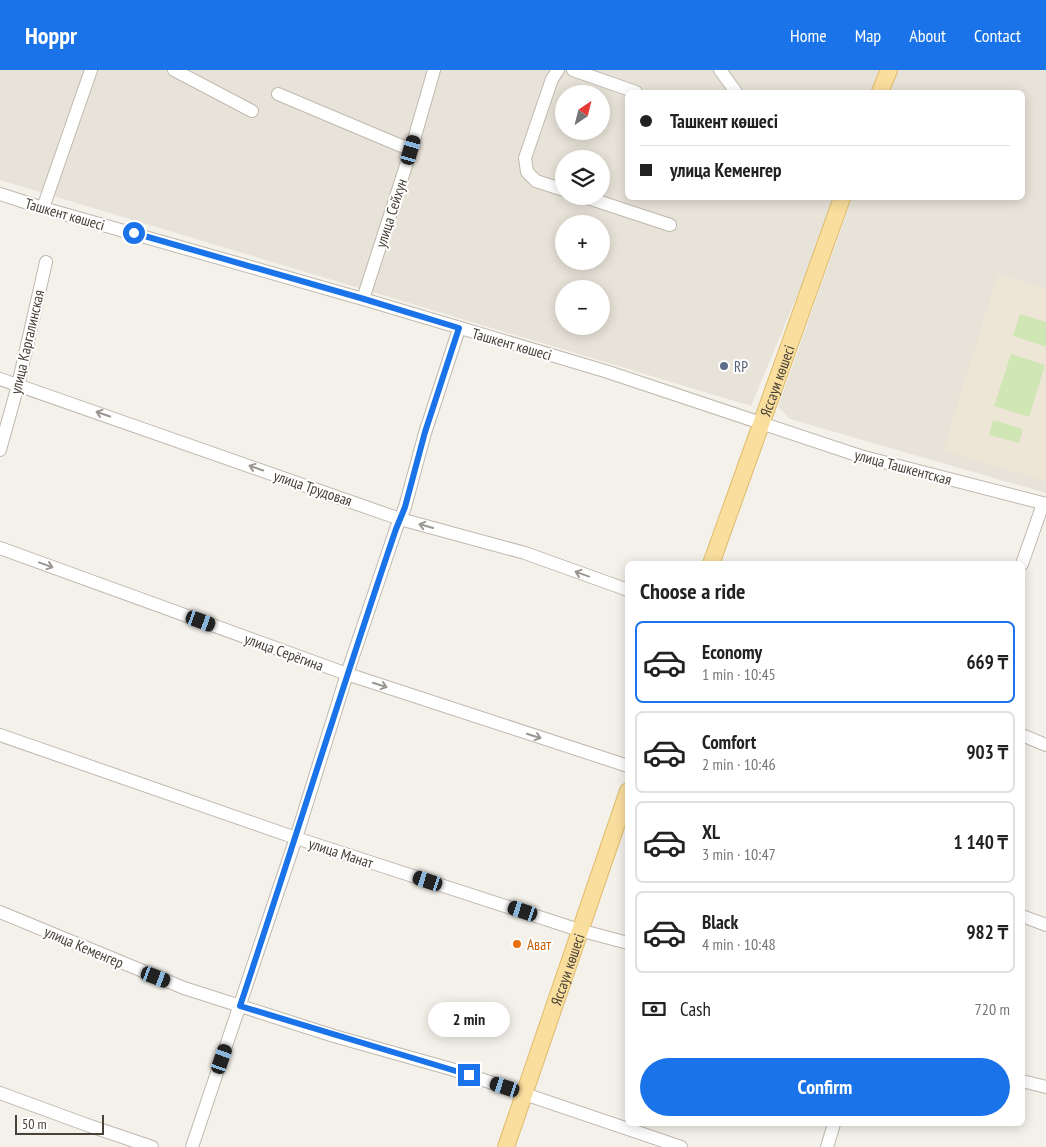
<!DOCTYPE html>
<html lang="en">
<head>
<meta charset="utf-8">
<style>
  body { margin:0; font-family:"PT Sans Narrow",sans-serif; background:#f6f6f6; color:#222; height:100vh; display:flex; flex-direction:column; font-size:19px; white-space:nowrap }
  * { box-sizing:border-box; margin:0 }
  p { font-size:16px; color:#767676 }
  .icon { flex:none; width:28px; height:28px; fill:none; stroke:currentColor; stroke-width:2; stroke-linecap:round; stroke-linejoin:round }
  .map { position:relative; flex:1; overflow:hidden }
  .sheet { position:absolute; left:625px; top:491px; width:400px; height:565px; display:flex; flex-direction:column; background:#fff; border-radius:8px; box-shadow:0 2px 12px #0003 }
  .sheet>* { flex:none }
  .banner { position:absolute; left:625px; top:20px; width:400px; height:110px; border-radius:8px; box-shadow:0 2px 12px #0003; display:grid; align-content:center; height:110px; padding:0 15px; background:#fff }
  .needle { width:32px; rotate:35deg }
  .tools { position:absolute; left:555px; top:15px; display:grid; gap:10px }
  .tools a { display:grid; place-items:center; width:55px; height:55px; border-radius:50%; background:#fff; box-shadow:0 2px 12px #0003; font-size:25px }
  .scale { position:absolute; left:15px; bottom:12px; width:89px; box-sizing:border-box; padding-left:5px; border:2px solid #484238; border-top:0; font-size:14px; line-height:18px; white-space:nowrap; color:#484238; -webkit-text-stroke:4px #fff; paint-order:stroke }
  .end { position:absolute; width:22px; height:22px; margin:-11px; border:6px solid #1a73e8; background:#fff; box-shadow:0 0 0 2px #fff }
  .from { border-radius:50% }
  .bubble { position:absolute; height:35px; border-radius:18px; background:#fff; box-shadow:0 2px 12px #0003; font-size:16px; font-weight:800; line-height:35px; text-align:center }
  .car { position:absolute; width:15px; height:30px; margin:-15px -8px; border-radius:6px; box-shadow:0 0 4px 1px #0007; background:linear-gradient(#222 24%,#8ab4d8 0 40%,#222 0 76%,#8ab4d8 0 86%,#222 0) }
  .banner b { display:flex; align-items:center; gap:18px; height:48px; font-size:19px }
  .banner b+b { border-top:1px solid #e0e0e0 }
  .banner i { width:12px; height:12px; background:#222 }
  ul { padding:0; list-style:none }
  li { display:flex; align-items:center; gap:15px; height:82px; margin:0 10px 8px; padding:0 5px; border:2px solid #e0e0e0; border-radius:8px }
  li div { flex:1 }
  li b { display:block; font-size:19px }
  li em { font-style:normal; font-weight:800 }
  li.on { border-color:#1a73e8 }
  li>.icon { width:45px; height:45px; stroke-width:1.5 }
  h2 { padding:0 15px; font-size:22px; line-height:60px }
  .pay { display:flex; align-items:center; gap:12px; height:55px; padding:0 15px; font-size:19px }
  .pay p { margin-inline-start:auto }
  .cta { display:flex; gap:10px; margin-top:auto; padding:10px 15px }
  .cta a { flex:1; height:58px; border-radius:30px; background:#1a73e8; color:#fff; font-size:20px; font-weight:800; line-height:58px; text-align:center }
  header { display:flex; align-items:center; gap:30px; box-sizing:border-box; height:70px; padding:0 25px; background:#1a73e8; color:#fff }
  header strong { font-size:24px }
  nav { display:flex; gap:28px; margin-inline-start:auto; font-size:18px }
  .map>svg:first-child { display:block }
</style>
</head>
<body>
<header>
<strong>Hoppr</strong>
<nav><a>Home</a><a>Map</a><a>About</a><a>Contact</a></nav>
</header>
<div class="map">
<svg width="1046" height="1077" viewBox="0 0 1046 1077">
  <rect width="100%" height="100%" fill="#f4f1ea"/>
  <!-- residential -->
  <path fill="#e8e3d8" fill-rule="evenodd" d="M0 0H883L875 22H628V128H838L751 336 0 110ZM564 24H601V61H564ZM564 89H601V126H564ZM564 154H601V191H564ZM564 219H601V256H564Z
    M897 0H1046V423L790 349 778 337 852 128H1022V22H889Z"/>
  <!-- education -->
  <path fill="#ede5d5" d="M998 204 1046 219V411L943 381Z"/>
  <!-- green -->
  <path fill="#d1e6b5" d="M1020 244 1046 252V277L1013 266Z
    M1011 284 1045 295 1029 347 994 336Z
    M993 350 1023 359 1019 373 989 365Z"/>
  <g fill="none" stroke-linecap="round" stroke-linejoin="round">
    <!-- minor casing -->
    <g stroke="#bfb9ad" stroke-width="14">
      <path id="minor" d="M174 0 252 41
        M558 0 552 9 525 88 527 102 536 111 564 120
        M573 0 636 22
        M720 0 736 22
        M278 24 411 80
        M0 124 43 138 363 229 605 301 860 386 1046 434
        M582 126 670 155
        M43 138 91 0
        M363 229 411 80 434 0
        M0 309 400 449 525 483 628 520
        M0 380 18 315 46 192
        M0 478 347 604 628 696
        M1022 494 1043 434
        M0 665 296 768 579 860 628 873
        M1022 665 1046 675
        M0 842 184 918 334 966 451 999 681 1077
        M1022 846 1046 855
        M1022 1011 1046 1017
        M0 1023 90 1056 152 1077
        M192 1077 296 768 347 604 396 459 405 437 425 363 459 259
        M827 1077 834 1054"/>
    </g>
    <!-- major casing -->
    <g stroke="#dfbb6d" stroke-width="18">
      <g id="major">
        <path d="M880 22 889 0"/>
        <path id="s1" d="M711 494 842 128"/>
        <path id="s2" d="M506 1077 628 721"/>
      </g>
    </g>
    <!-- minor -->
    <use href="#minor" stroke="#fff" stroke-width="12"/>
    <!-- major -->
    <use href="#major" stroke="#fade9d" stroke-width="16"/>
  </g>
  <!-- one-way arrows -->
  <defs><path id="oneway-shaft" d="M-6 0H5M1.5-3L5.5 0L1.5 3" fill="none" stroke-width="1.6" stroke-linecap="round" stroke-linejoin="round" transform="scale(1.25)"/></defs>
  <g stroke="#9a9792">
    <use href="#oneway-shaft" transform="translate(103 344) rotate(-161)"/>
    <use href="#oneway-shaft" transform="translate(256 398) rotate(-161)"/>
    <use href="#oneway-shaft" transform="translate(426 456) rotate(-164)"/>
    <use href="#oneway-shaft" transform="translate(46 495) rotate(20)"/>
    <use href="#oneway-shaft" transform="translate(582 504) rotate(-160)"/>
    <use href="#oneway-shaft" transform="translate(380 615) rotate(18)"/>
    <use href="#oneway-shaft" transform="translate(534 666) rotate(18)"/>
  </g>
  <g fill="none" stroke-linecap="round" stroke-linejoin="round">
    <!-- route -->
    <path stroke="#1a73e8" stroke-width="6" d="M134 163 364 229 459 258 425 362 405 437 396 459C342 617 293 777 240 936L469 1005"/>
  </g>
  <!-- markers -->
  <circle fill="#5c6f8a" stroke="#fff" stroke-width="2" cx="724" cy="296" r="5"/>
  <circle fill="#e8710a" stroke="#fff" stroke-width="2" cx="517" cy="874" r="5"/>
  <g text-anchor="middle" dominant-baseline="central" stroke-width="4" stroke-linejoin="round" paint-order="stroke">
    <!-- street labels -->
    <g font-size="15" fill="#484238" stroke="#fff">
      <text transform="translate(391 143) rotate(-72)">улица Сейхун</text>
      <text transform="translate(65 144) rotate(16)">Ташкент көшесі</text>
      <text transform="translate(27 272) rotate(-77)">улица Каргалинская</text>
      <text transform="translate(512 274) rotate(16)">Ташкент көшесі</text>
      <text stroke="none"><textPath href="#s1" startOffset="195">Яссауи көшесі</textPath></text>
      <text transform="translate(903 397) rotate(15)">улица Ташкентская</text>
      <text transform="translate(313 418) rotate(19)">улица Трудовая</text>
      <text transform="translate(284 582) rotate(20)">улица Серёгина</text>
      <text transform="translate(341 783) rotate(18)">улица Манат</text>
      <text transform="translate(84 877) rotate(23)">улица Кеменгер</text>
      <text stroke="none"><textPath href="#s2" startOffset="188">Яссауи көшесі</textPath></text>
    </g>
    <!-- service labels -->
    <g font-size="15" fill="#4e5e75" stroke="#fff" text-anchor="start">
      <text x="734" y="296">RP</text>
    </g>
    <!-- food labels -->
    <g font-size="15" fill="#c56008" stroke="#fff" text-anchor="start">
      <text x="527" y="874">Ават</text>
    </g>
  </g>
</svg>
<div class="tools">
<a><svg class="needle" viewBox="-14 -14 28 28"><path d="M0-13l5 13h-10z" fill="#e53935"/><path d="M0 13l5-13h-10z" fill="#767676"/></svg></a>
<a><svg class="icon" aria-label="layers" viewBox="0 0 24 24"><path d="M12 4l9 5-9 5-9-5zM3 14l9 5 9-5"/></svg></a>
<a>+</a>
<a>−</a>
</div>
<div class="scale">50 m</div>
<i class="end from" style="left:134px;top:163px"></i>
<i class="end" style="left:469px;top:1005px"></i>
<div class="bubble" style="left:428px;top:932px;width:82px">2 min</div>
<i class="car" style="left:411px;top:80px;rotate:16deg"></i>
<i class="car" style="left:201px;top:551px;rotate:110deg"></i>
<i class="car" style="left:428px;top:811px;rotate:288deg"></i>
<i class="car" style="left:523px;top:841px;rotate:288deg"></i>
<i class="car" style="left:156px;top:907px;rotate:111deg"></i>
<i class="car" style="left:222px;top:989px;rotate:19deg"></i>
<i class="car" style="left:505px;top:1017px;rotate:288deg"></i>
<div class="banner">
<b><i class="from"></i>Ташкент көшесі</b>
<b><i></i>улица Кеменгер</b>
</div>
<section class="sheet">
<h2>Choose a ride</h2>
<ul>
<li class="on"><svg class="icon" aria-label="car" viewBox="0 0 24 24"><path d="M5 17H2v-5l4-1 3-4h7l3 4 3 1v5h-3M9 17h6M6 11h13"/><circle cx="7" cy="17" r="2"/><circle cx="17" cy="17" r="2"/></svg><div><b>Economy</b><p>1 min · 10:45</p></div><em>669 ₸</em></li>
<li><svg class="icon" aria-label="car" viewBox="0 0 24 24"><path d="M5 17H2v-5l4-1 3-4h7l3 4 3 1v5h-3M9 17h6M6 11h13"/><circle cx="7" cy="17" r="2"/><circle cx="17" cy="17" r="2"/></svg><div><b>Comfort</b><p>2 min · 10:46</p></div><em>903 ₸</em></li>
<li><svg class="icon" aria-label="car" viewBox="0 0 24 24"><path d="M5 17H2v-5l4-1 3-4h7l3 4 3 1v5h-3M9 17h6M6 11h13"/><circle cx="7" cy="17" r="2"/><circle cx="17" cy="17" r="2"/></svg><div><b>XL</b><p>3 min · 10:47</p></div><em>1 140 ₸</em></li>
<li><svg class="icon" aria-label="car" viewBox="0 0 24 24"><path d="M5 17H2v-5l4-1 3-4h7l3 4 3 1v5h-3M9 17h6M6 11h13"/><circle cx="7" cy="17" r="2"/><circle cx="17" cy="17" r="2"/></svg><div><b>Black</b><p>4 min · 10:48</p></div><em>982 ₸</em></li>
</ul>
<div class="pay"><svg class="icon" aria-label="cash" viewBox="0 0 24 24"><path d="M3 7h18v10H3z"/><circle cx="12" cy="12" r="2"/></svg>Cash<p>720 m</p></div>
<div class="cta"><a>Confirm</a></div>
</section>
</div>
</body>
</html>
